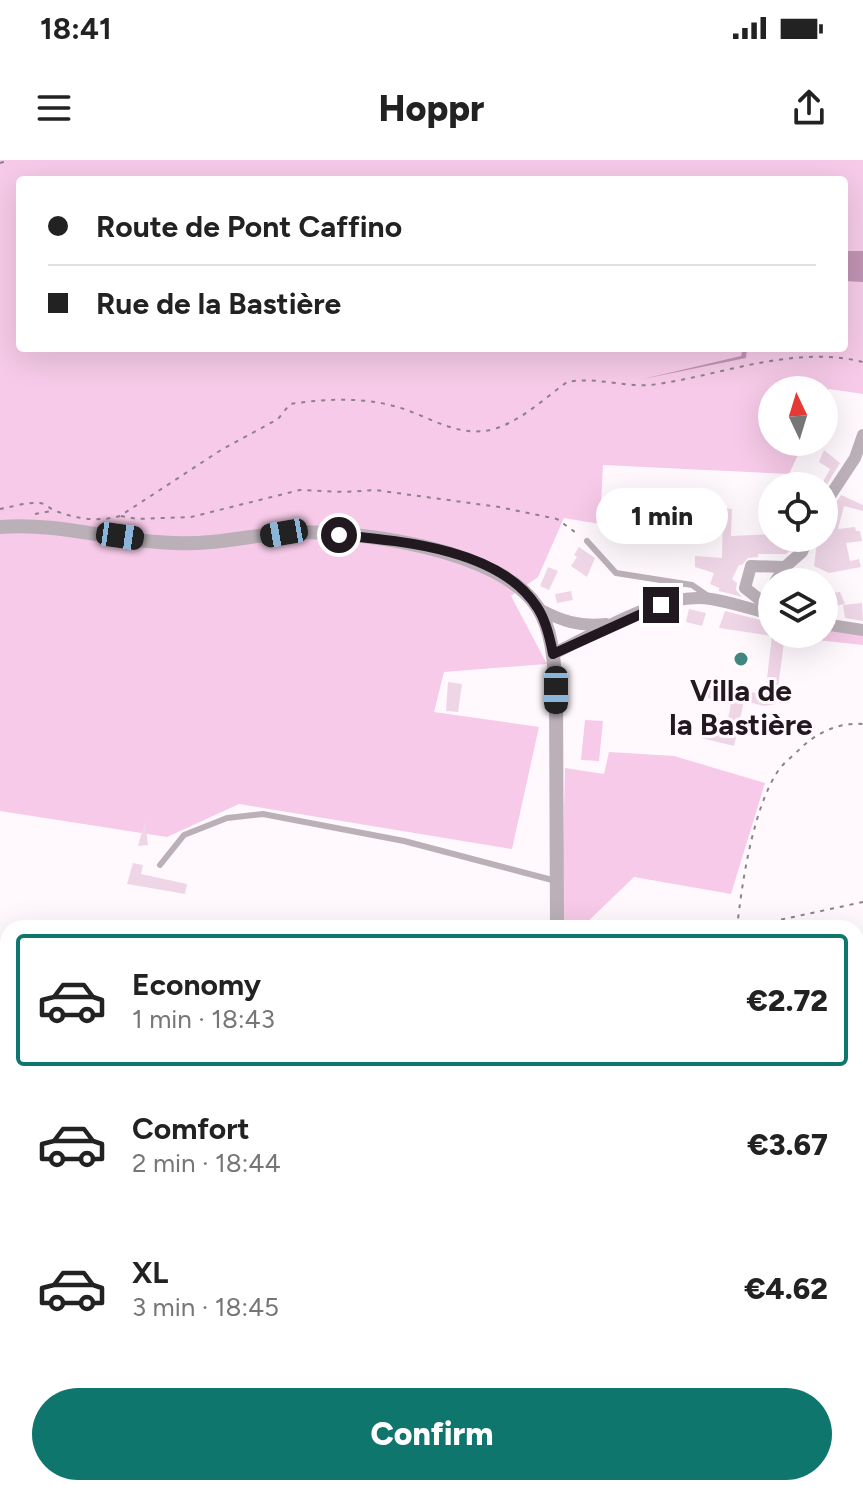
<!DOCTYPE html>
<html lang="en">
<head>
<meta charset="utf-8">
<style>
  body { margin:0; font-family:Figtree,sans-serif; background:#f6f6f6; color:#222; height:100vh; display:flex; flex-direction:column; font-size:30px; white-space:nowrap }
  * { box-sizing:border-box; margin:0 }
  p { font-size:26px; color:#767676 }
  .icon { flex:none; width:44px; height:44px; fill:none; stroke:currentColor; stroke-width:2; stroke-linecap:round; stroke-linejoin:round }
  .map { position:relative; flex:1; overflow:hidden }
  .details { position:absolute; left:0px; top:760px; width:864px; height:576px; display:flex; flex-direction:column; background:#fff; border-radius:24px 24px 0 0; box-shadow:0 8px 32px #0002 }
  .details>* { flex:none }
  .top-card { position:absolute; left:16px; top:16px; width:832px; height:176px; border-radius:8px; box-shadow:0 8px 32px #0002; display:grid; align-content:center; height:176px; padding:0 32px; background:#fff }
  .needle { width:52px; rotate:356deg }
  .buttons { position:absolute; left:758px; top:216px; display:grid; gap:16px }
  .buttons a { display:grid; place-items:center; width:80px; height:80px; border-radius:50%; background:#fff; box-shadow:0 8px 32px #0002; font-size:40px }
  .end { position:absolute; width:36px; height:36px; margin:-18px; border:10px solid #21191f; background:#fff; box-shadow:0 0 0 4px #fff }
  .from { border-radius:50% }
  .bubble { position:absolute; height:56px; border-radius:28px; background:#fff; box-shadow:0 8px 32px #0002; font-size:26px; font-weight:800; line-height:56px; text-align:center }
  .car { position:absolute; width:24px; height:48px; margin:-24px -12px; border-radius:10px; box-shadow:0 0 6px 2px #0007; background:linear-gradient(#222 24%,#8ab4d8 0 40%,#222 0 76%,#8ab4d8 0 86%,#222 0) }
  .top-card b { display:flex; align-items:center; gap:28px; height:76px; font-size:30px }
  .top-card b+b { border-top:2px solid #e0e0e0 }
  .top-card i { width:20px; height:20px; background:#222 }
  ul { padding:14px 0 0; list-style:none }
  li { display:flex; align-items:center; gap:24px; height:132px; margin:0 16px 12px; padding:0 16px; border:4px solid transparent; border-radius:8px }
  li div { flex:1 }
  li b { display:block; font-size:30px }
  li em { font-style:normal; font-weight:800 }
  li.on { border-color:#0f766e }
  li>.icon { width:72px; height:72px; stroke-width:1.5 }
  .primary-button { display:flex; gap:16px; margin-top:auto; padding:16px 32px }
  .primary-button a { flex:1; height:92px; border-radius:48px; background:#0f766e; color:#fff; font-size:32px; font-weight:800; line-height:92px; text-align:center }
  .status { display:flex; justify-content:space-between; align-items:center; height:56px; padding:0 40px; background:#fff; direction:ltr }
  .status svg { height:22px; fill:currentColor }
  header { display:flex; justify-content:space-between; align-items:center; height:104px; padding:0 32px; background:#fff; font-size:36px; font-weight:800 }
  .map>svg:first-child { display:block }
</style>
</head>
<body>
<div class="status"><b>18:41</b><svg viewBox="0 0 49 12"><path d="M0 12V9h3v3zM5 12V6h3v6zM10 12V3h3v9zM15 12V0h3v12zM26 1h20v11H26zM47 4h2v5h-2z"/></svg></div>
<header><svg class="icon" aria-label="menu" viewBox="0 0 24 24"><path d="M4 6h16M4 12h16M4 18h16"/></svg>Hoppr<svg class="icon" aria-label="share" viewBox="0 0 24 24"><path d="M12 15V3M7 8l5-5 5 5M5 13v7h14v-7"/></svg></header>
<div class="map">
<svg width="863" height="1336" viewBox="0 0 863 1336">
  <rect width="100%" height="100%" fill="#fff9fd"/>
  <!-- green -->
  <path fill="#f6cae8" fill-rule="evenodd" d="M0 0H863V234L829 229 824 239V230H772V282H804L789 314 603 305 600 364 564 358 538 417 511 436 547 504 444 512 434 552 539 567 512 689 239 644 167 677 0 651ZM20 20H844V188H20Z
    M824 468 863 473V485L807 479 808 474H824Z
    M585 560 603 561 599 601 581 600Z
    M609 592 674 596 765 623 731 734 634 717 581 768H561L565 608 604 614Z
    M863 901V1104L856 1099V904Z
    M511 1328H551L546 1336H508Z
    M669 1328H758L756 1336H668Z"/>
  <!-- water -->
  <path fill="#c293b4" d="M844 91H863V122L844 121Z
    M743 188H747L746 198 643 219 741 196Z"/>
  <!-- building -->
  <path fill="#efd6e7" d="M824 290 840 303 824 329V320L830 309 819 302Z
    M688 328 709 331 707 344 686 342Z
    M841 335 863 345V351L844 346 838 369 855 367 856 371H860L862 381 846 383 850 401 859 399 861 407 829 413 814 406 816 390 818 378H824V354L831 351Z
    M642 344 651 354 640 367 643 369 636 376 624 364Z
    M723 348 732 349 731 376 772 374V378H796L793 388 786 394H758V397L748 398 742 405H739L732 419 737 423 736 430 742 437 719 431V428L710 424 714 413 695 407V396L722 398Z
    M579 387 595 398 587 417 571 406 577 397 574 395Z
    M548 407 558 411 549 430 540 426Z
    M791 414 814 416V422H786Z
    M571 431 573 440 557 443 555 434Z
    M840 432 845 444 824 448V434Z
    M862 443 863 461 845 458 843 445Z
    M689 449 706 453 702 466 686 462Z
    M725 451 772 463V476L785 474 776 544 764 546 744 541 734 586 701 578 703 569 725 574 731 543 699 536 700 527 703 528 704 522 765 535 772 476 719 468Z
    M448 522 462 524 458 552 446 551Z
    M145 661 148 685 138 686Z
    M133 703 143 705 141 714 187 724 185 734 127 724Z"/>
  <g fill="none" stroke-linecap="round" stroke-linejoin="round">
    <!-- path -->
    <path stroke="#8b8389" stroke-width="2" stroke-dasharray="4 6" stroke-linecap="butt" d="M0 3 9 0
      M0 349C12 347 26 342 39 343 46 343 49 349 56 351 76 359 99 362 120 356L221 290 278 259 290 244C324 239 360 237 394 246 428 255 457 279 494 269 521 261 545 238 567 222 597 216 628 229 658 224 725 214 794 185 863 202
      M35 354 52 351
      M121 356 137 359 191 357 300 330 345 332 375 330 499 347 557 359 579 375
      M737 768C742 722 753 646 780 608 786 601 795 594 802 587 818 572 840 562 863 564
      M742 768 863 742
      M856 906 863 903
      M0 909 8 912
      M0 927 3 911
      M94 1336 95 1328"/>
    <!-- service -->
    <path stroke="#bbb0b8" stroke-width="6" d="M587 381 616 413 692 425 708 436
      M160 705 184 675 227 658 263 654 404 681 556 721
      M337 1336 342 1328"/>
    <!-- minor -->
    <path stroke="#bbb0b8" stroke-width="12" d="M824 345 855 298 863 275
      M785 407 802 392 808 378
      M763 442 745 428 751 406 785 407 775 422
      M539 449C562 461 579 467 606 464
      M824 464 863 470
      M553 494C596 473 662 431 711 439 732 442 752 450 772 454"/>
    <!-- tertiary -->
    <path stroke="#bbb0b8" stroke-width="14" d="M0 367C60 362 116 382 175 383 213 385 247 376 284 373 349 368 501 388 538 448 553 472 554 503 556 530L557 768
      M856 1232 863 1240"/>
  </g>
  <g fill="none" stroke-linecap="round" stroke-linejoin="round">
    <!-- route -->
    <path stroke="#21191f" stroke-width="10" d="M339 375C402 381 500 389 537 447 546 460 550 478 553 494L661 445"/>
  </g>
  <!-- markers -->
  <circle fill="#408780" stroke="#fff9fd" stroke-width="3" cx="741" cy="499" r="8"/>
  <g text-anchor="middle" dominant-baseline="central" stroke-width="6" stroke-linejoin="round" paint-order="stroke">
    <!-- poi labels -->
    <g font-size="30" font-weight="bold" fill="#21191f" stroke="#fff9fd">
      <text x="741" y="530">Villa de<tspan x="741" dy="34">la Bastière</tspan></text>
    </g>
  </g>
</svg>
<div class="buttons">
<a><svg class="needle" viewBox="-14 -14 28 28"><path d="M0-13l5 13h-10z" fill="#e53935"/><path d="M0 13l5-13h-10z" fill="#767676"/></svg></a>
<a><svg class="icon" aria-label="locate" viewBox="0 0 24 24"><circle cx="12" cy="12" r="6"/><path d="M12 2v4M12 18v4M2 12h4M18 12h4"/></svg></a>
<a><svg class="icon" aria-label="layers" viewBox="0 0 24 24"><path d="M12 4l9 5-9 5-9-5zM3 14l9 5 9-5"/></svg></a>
</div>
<i class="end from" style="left:339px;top:375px"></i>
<i class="end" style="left:661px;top:445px"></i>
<div class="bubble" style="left:596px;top:328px;width:132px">1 min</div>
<i class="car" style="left:284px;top:373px;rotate:260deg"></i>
<i class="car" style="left:120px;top:376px;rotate:98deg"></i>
<i class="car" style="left:556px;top:530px;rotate:180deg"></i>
<div class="top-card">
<b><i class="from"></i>Route de Pont Caffino</b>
<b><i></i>Rue de la Bastière</b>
</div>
<section class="details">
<ul>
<li class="on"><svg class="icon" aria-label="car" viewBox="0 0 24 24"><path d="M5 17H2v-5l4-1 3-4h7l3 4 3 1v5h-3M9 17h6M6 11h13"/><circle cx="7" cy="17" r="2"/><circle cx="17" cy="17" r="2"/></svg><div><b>Economy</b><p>1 min · 18:43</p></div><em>€2.72</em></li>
<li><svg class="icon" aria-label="car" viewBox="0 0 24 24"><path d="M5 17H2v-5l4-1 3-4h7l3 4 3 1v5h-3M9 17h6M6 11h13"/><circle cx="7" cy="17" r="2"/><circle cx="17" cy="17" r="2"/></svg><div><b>Comfort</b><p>2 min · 18:44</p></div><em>€3.67</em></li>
<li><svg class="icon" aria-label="car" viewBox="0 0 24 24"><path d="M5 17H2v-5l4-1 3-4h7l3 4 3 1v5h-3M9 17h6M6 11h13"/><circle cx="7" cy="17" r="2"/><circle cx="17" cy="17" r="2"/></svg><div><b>XL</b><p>3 min · 18:45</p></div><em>€4.62</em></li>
</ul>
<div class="primary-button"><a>Confirm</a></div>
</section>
</div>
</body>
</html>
